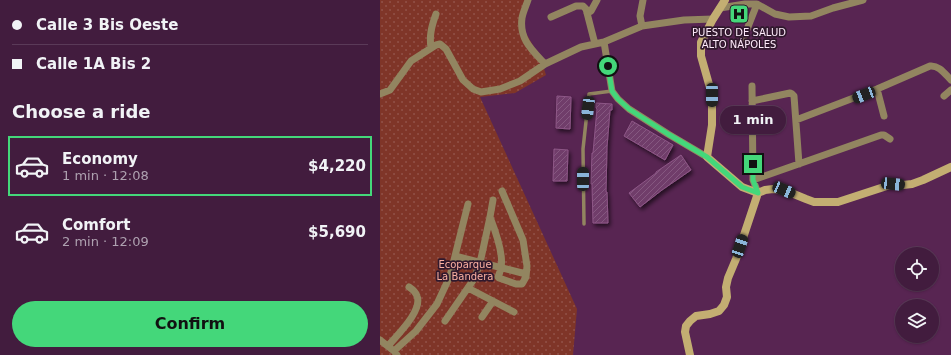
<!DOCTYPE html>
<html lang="en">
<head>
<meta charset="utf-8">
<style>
  body { margin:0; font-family:"DejaVu Sans",sans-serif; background:#4c2949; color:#f1f3f6; height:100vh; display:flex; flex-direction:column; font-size:15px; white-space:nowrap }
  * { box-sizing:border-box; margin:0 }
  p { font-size:13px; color:#aea1b0 }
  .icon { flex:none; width:22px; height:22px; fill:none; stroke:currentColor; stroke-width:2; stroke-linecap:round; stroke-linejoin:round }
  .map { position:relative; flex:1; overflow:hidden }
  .drawer { display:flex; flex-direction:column; background:#421c3e; width:380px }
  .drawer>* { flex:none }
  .banner { display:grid; align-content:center; height:88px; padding:0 12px; background:#421c3e }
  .tools { position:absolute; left:515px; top:247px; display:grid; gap:8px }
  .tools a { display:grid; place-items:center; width:44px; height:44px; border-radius:50%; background:#421c3e; box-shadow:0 1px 3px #0004,0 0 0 1px #5a3a58; font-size:20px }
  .end { position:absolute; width:18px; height:18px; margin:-9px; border:5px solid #44d77a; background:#111; box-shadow:0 0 0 2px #111 }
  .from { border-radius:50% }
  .bubble { position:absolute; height:28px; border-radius:14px; background:#421c3e; box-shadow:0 1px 3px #0004,0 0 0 1px #5a3a58; font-size:13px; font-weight:800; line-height:28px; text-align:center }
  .car { position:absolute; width:12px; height:24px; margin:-12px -6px; border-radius:5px; box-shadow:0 0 3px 1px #0007; background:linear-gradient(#222 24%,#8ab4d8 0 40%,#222 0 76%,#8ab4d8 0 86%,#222 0) }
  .banner b { display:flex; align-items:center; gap:14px; height:38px; font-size:15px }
  .banner b+b { border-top:1px solid #5a3a58 }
  .banner i { width:10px; height:10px; background:#f1f3f6 }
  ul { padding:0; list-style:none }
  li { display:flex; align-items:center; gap:12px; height:60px; margin:0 8px 6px; padding:0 4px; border:2px solid transparent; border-radius:0px }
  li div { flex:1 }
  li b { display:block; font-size:15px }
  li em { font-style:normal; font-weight:800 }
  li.active { border-color:#44d77a }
  li>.icon { width:36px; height:36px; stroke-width:1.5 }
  h2 { padding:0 12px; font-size:18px; line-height:48px }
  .primary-button { display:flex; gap:8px; margin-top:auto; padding:8px 12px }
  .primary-button a { flex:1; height:46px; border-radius:24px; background:#44d77a; color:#111; font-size:16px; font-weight:800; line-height:46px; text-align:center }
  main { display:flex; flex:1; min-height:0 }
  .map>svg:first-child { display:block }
</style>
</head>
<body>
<main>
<section class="drawer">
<div class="banner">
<b><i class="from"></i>Calle 3 Bis Oeste</b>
<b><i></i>Calle 1A Bis 2</b>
</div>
<h2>Choose a ride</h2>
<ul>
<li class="active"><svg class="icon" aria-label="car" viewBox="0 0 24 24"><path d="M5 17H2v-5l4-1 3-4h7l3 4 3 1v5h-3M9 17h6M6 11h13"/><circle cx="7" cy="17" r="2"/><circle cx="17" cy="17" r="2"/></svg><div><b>Economy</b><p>1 min · 12:08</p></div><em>$4,220</em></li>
<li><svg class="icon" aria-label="car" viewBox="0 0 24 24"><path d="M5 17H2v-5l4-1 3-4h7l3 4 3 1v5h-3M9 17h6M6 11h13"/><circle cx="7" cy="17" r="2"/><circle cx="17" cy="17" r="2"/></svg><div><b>Comfort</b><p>2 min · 12:09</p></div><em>$5,690</em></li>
</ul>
<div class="primary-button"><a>Confirm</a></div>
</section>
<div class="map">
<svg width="571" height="355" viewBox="0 0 571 355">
  <defs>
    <pattern id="park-dots" width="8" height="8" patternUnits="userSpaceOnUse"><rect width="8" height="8" fill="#7f3528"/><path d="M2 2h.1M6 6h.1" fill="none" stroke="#925248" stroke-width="1.8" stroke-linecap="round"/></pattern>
    <pattern id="building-hatch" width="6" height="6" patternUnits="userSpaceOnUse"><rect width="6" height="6" fill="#703c6a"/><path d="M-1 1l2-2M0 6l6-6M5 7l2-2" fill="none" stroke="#855880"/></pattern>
    <filter id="shadow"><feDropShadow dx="2" dy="3" stdDeviation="2" flood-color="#0009"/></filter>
  </defs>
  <rect width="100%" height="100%" fill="#582552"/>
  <!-- park -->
  <path fill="url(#park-dots)" d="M0 0H150L143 15 144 30 161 59 166 75 135 93 100 97 197 309 193 355H0Z"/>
  <!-- building -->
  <path fill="url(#building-hatch)" stroke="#8e5787" filter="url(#shadow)" d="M177 96 191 97 190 129 176 128Z
    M216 103 232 104V110H230L227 147 226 192H227L228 223H213L212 184H211L212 153H213L217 109 216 108Z
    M252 121 293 145 285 160 244 136Z
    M174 149 188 150 187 181H173Z
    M301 155 311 170 282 190 260 207 249 193 276 173V172Z"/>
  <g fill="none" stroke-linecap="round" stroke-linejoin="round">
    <!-- lane -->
    <path stroke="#928560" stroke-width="3.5" d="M204 224 203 149 209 94 232 91"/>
    <!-- street -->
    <path stroke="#928560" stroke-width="7" d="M148 0C146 6 143 12 142 18 139 39 152 50 165 64
      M340 8 365 4H377L395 14 409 17 431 16 453 8 483 0
      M207 13 211 11 217 0
      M171 17 196 6H203L206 9 215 44
      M262 26 260 16 263 0
      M224 42 232 91 238 99 249 109 288 134 327 157
      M362 42 377 4
      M51 48C49 35 52 25 56 14
      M372 86 373 180 378 193
      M497 89 504 116
      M0 94 10 90 31 61 56 45 60 44 66 49 83 80 93 89 101 92 120 89 140 81 165 64 201 47 224 42 262 26 304 20 333 19
      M564 96 571 90
      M372 101 410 93 412 94 414 96 419 164
      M416 120 497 89 550 66C559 65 565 74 571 80
      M373 180 501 135H504L510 139
      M110 217C115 230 124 254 121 267 121 270 119 274 118 277L119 278 136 284H142L146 277 147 266 143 240 122 191
      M75 256 146 274
      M88 288 134 312
      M102 317 113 301
      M65 321 94 279 100 263 110 217 113 200
      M0 340 14 351 17 355
      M8 346C16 336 43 311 37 296 36 293 32 289 29 287
      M14 351 36 331 57 304 70 276 88 204"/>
    <!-- secondary -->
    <path stroke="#c3ae72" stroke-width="8" d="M345 0 333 19 321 42V56L332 95V125L327 157 362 187 378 193
      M310 355 305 332 306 326 310 321 316 316 330 314 339 311 344 305 347 297 346 287 348 278 356 259 378 193 385 190 393 189 404 190 426 199 434 202H458L513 184 523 185 532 184 543 180 571 167"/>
  </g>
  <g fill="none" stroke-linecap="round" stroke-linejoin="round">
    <!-- route -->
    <path stroke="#44d77a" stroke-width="5" d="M228 66 232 91 238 99 249 109 288 134 327 157 362 187 378 193 373 180V164"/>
  </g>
  <!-- icons -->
  <defs>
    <g id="hospital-square" transform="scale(1)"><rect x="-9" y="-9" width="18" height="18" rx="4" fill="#44d77a" stroke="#30192d"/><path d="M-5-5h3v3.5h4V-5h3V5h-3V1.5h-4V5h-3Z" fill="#111"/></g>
  </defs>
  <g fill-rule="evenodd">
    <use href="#hospital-square" x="359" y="14"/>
  </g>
  <g text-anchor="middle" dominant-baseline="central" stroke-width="3.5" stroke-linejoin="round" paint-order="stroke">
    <!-- poi labels -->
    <g font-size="10" fill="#fdeafa" stroke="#30192d">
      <text x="359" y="32">PUESTO DE SALUD<tspan x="359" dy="12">ALTO NÁPOLES</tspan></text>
    </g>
    <!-- park labels -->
    <g font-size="10" fill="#fbb0a1" stroke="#30192d">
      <text x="85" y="264">Ecoparque<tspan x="85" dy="12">La Bandera</tspan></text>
    </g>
  </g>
</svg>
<div class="tools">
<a><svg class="icon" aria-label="locate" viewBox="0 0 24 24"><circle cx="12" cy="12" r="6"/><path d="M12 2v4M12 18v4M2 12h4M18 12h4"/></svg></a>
<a><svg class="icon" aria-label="layers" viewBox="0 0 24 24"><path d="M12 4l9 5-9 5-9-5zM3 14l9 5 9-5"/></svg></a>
</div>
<i class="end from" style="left:228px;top:66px"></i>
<i class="end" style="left:373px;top:164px"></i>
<div class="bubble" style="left:340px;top:106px;width:66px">1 min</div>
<i class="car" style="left:332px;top:95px;rotate:180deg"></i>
<i class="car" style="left:484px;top:95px;rotate:249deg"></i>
<i class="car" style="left:208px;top:108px;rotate:187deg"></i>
<i class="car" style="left:203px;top:179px;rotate:0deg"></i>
<i class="car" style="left:513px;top:184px;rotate:96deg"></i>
<i class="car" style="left:404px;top:190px;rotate:113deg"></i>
<i class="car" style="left:360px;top:246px;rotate:18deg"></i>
</div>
</main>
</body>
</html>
